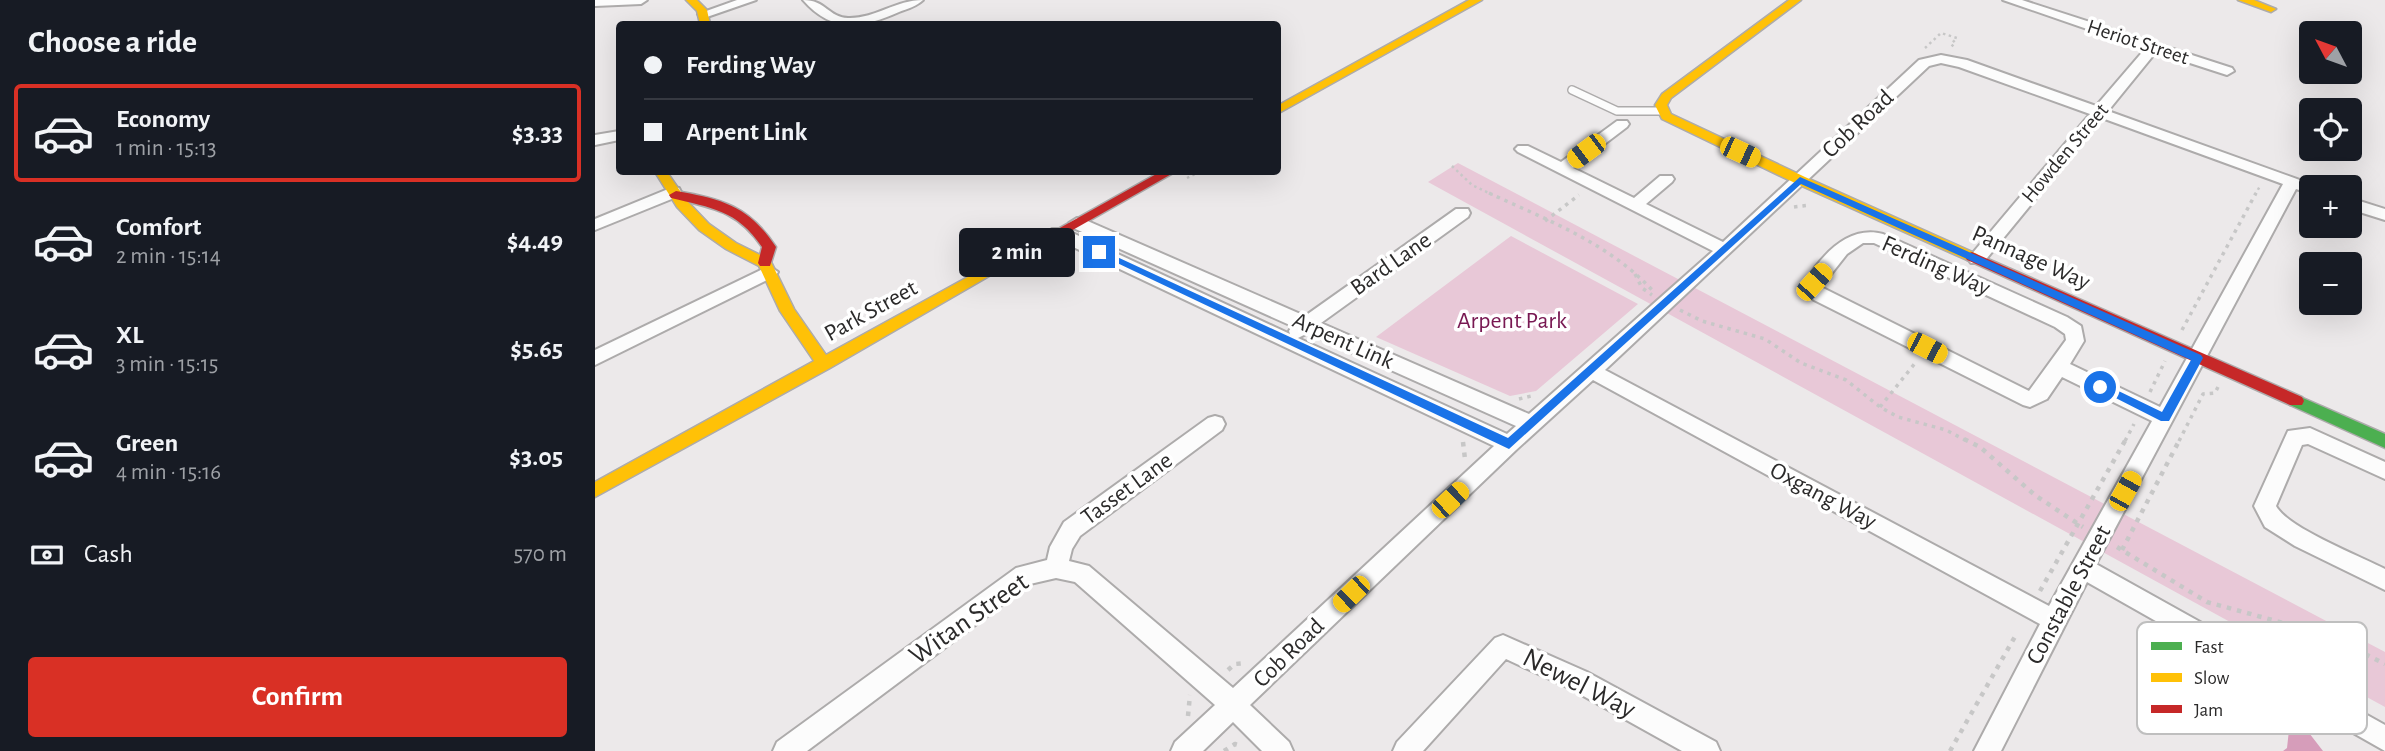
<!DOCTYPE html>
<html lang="en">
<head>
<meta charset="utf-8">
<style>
  body { margin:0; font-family:"Alegreya Sans",sans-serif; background:#20242c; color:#f1f3f6; height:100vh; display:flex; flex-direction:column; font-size:26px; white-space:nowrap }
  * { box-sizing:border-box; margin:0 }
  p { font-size:23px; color:#9ea1a6 }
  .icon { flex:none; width:38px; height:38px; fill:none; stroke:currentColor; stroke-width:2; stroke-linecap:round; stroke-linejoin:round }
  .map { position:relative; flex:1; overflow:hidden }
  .details { display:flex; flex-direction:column; background:#171b24; width:595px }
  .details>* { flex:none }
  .top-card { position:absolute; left:21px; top:21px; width:665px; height:154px; border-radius:7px; box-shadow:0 7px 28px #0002; display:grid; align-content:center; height:154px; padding:0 28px; background:#171b24 }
  .needle { width:46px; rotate:311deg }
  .controls { position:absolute; left:1704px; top:21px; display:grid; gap:14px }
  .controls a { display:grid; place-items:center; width:63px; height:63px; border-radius:7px; background:#171b24; box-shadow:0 7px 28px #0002; font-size:35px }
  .end { position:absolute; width:32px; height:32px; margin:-16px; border:9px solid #1a73e8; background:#fff; box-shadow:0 0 0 4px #fff }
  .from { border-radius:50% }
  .bubble { position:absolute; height:49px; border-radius:7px; background:#171b24; box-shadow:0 7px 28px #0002; font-size:23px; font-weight:600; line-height:49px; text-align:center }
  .car { position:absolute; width:21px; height:42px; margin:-21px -10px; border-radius:9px; box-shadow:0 0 5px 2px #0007; background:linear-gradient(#f5c518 24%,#345 0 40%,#f5c518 0 76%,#345 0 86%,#f5c518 0) }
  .top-card b { display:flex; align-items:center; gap:24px; height:66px; font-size:26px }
  .top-card b+b { border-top:2px solid #363941 }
  .top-card i { width:18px; height:18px; background:#f1f3f6 }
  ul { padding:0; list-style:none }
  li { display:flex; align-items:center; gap:21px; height:98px; margin:0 14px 10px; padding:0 14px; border:4px solid transparent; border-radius:7px }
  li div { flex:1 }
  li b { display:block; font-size:26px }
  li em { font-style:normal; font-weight:600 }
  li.current { border-color:#d93025 }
  li>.icon { width:63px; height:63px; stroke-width:1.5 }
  h2 { padding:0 28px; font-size:32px; line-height:84px }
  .pay { display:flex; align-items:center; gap:18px; height:77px; padding:0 28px; font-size:26px }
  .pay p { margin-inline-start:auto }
  .cta { display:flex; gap:14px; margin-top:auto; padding:14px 28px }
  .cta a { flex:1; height:80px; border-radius:7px; background:#d93025; color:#fff; font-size:28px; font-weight:600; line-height:80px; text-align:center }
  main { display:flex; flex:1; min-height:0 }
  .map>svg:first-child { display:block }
</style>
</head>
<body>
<main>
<section class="details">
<h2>Choose a ride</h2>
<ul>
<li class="current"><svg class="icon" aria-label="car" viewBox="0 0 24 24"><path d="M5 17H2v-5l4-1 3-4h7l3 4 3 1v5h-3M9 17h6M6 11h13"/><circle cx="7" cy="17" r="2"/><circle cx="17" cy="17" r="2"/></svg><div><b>Economy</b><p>1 min · 15:13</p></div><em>$3.33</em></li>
<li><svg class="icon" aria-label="car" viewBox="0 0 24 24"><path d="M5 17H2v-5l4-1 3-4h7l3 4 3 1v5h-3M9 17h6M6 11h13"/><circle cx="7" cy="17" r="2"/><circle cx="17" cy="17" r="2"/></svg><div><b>Comfort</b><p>2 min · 15:14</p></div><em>$4.49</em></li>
<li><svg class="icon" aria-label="car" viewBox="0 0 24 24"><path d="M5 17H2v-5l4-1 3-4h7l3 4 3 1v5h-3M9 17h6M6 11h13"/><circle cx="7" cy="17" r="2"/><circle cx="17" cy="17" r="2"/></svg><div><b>XL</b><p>3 min · 15:15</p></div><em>$5.65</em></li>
<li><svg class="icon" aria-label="car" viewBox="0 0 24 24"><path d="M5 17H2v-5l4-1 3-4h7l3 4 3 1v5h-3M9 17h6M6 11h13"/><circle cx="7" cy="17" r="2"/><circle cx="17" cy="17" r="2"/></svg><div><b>Green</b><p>4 min · 15:16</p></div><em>$3.05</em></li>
</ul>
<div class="pay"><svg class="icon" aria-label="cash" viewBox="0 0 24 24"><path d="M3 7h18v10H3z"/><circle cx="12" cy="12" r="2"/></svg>Cash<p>570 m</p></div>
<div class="cta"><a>Confirm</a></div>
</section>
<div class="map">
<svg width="1790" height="751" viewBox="0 0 1790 751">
  <rect width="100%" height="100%" fill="#ece9ea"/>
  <!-- green -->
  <path fill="#e8c8d7" d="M863 163 1790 652V707L833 182Z
    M916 236 1043 304 941 391 915 396 781 337Z"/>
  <!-- water -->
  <path fill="#d69dba" d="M1711 729 1728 751H1688L1692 748 1694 730Z"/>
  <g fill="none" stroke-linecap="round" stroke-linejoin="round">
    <!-- lane casing -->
    <g stroke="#adabab" stroke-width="10">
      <path id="lane" d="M977 90 1022 111H1067"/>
    </g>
    <!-- street casing -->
    <g stroke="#adabab" stroke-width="4">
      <path id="street" d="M0 0H52L46 4 0 6Z
        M142 0H161L109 18 103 14Z
        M208 0C231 0 233 17 253 18 280 19 300 0 328 0 322 6 312 9 304 12 266 29 237 33 208 0Z
        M1408 0H1427L1637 68 1639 71 1632 75 1561 52 1513 111 1724 187H1717V194L1701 189 1501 564 1790 725V751L1492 582 1406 751H1379L1445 624 998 380 921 450 655 705 694 742 698 751H667L638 722 608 751H576L580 742 620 705 480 582 461 578 435 584 212 751H178L182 742 421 568 452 560 455 547 469 522 613 418 620 416 627 418 630 424 627 430 485 536 477 549 474 561 494 566 638 688 899 446 457 237 455 233 457 229H469L695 334 694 331 697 326 476 227 474 223 482 218 488 219 710 316 861 209H873L875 213 873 217 726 323 934 414 1118 251 923 152 920 149 923 146H933L966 162 1022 121H1032L1034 124 1032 127 978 168 1039 198 1065 176H1077L1079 179 1077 182 1051 204 1128 242 1324 60 1346 55 1372 60 1501 106 1550 49ZM1346 63 1364 67 1495 114 1376 255 1373 259 1376 263H1388L1507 118 1688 184 1565 407 1475 364 1489 341 1486 326 1472 317 1288 234C1253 225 1227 255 1210 282L1208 289 1219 300 1428 405 1435 407 1452 399 1467 377 1557 421 1454 606 1010 370 1334 66ZM1268 243H1279L1460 327 1470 334 1471 340 1434 391 1226 287 1252 254ZM713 333 921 426 912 434 703 338Z
        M24 131V140L0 145V135Z
        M78 187 84 188 86 192 84 196 0 230V219Z
        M1755 198 1790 209V220L1755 209Z
        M174 266 183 272 180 276 0 365V350Z
        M1715 428 1790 462V479L1713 444 1707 445 1681 506C1693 528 1765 556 1790 569V590L1700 546 1670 527 1659 506 1693 431Z
        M908 635 992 672 1121 742 1125 751H1087L974 688 911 659 828 751H798L802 742 900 638Z"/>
    </g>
    <!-- fast casing -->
    <g stroke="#adabab" stroke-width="3">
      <path id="fast" d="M1701 395 1790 434V448L1695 405 1693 401 1695 397Z"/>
    </g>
    <!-- slow casing -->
    <g stroke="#adabab" stroke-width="3">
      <path id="slow" d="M91 0H102L112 10 115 24H105L102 11Z
        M874 0H887L682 114V106Z
        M1194 0H1206L1076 98 1072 105 1076 114 1210 177 1382 254 1384 257 1382 260H1372L1200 183 1067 119 1060 105 1067 94Z
        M1643 0H1659L1681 9 1676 12Z
        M60 172H72L92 201 114 224 141 243 175 260 199 309 231 355 413 255 418 253 425 258 235 368 0 497V482L219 361 185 311 164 266 131 249 104 230 82 207Z"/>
    </g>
    <!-- jam casing -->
    <g stroke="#adabab" stroke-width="3">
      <path id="jam" d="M565 172H580L423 261 418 263 411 258Z
        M81 191C127 199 154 206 181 247L175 266H165L163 263 167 247C142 210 117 208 76 198L74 195Z
        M1377 252 1707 397 1709 401 1707 405H1695L1372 260 1370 257 1372 254Z"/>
    </g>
    <!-- path-far2 -->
    <path stroke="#c7c7c7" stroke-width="2.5" stroke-dasharray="2.5 3.5" stroke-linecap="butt" d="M1330 48 1346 33 1362 38 1356 44 1359 47
      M857 166 877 185 898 195
      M592 178 604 172
      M1660 195 1665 186"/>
    <!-- path-far1 -->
    <path stroke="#c7c7c7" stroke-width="3.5" stroke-dasharray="3.5 5" stroke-linecap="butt" d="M894 193C952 220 1014 243 1058 291
      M1199 207 1215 205
      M950 221 984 195
      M1040 274 1047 288 1057 295
      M1085 310 1107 321 1170 339 1206 363 1251 380 1285 407 1303 417 1351 430 1372 441
      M1587 330 1661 193
      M1555 392 1570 361
      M924 399 940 395
      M1285 407 1321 362
      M1530 441 1539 424
      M1584 441 1608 394 1620 393 1623 387"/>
    <!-- path -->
    <path stroke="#c7c7c7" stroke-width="4.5" stroke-dasharray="4.5 6" stroke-linecap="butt" d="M1369 439 1385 447 1441 496 1488 527
      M868 442 870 459
      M1522 547 1612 602 1732 635 1790 664
      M1527 550 1585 439
      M1445 591 1531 439
      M633 670 640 664 651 663
      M593 716 595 695
      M629 751 640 744 647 746
      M1355 751 1422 633"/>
    <!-- lane -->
    <use href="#lane" stroke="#fcfcfc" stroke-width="7"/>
    <!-- street -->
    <use href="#street" fill="#fcfcfc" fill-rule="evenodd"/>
    <!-- fast -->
    <use href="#fast" fill="#4caf50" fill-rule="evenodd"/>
    <!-- slow -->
    <use href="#slow" fill="#ffc107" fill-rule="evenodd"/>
    <!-- jam -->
    <use href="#jam" fill="#c62828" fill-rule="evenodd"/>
  </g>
  <!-- route -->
  <path fill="#1a73e8" d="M1205 177 1606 355 1608 358 1574 421H1566L1499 387 1501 384H1509L1567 412 1596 360 1206 184 914 449 499 252 507 250 913 438Z"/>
  <g text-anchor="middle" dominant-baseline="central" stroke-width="7" stroke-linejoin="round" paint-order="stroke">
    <!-- far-street labels -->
    <g font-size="21" fill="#2b2a2a" stroke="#fff">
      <text transform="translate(1543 42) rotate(18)">Heriot Street</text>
      <text transform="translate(1470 153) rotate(-50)">Howden Street</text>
    </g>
    <!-- street labels -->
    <g font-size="24" fill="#2b2a2a" stroke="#fff">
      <text transform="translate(1263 124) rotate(-43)">Cob Road</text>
      <text transform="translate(1436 258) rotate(24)">Pannage Way</text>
      <text transform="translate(796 264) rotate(-35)">Bard Lane</text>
      <text transform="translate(1341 266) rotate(24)">Ferding Way</text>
      <text transform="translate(276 311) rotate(-29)">Park Street</text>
      <text transform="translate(748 341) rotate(24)">Arpent Link</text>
      <text transform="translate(532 489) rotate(-36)">Tasset Lane</text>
      <text transform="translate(1228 496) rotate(28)">Oxgang Way</text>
      <text transform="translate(1474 595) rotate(-62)">Constable Street</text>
      <text transform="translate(694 653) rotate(-44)">Cob Road</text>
    </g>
    <!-- park labels -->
    <g font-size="24" fill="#781852" stroke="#fff">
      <text x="917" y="321">Arpent Park</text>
    </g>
    <!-- near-street labels -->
    <g font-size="28" fill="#2b2a2a" stroke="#fff">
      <text transform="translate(374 619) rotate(-35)">Witan Street</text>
      <text transform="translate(984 684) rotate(27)">Newel Way</text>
    </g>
  </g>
  <!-- legend -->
  <rect x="1542" y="622" width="230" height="112" rx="10" fill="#fff" stroke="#bfbfbf" stroke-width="2"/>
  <rect x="1556" y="642" width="31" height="8" fill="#4caf50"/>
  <rect x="1556" y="673" width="31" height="9" fill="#ffc107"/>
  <rect x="1556" y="705" width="31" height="8" fill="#c62828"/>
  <g font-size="19" fill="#2b2a2a">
    <text x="1599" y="653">Fast</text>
    <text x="1599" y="684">Slow</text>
    <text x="1599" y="716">Jam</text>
  </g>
</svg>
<div class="controls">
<a><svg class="needle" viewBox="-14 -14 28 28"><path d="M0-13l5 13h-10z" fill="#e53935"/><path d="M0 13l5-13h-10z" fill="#9ea1a6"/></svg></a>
<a><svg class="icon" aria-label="locate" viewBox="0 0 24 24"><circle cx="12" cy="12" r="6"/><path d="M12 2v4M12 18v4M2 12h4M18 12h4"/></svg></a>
<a>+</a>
<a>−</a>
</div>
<i class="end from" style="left:1505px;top:387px"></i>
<i class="end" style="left:504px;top:252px"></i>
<div class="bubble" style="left:364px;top:228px;width:116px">2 min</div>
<i class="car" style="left:991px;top:151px;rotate:233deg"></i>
<i class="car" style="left:1145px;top:152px;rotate:115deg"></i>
<i class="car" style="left:1219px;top:282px;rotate:42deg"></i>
<i class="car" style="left:1332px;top:348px;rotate:117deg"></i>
<i class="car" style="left:1530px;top:491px;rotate:29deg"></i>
<i class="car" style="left:855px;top:500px;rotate:47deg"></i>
<i class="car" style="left:756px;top:594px;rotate:226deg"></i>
<div class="top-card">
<b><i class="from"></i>Ferding Way</b>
<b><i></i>Arpent Link</b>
</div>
</div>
</main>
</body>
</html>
